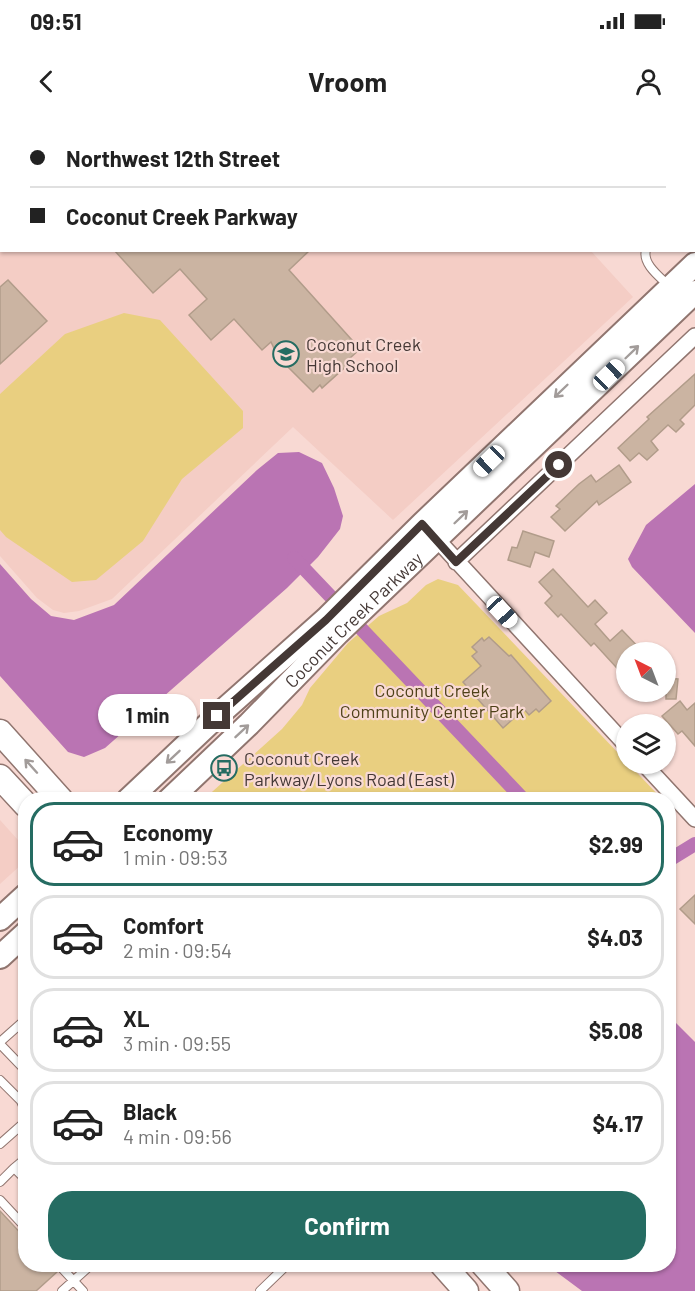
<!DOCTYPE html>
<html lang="en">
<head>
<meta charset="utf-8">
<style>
  body { margin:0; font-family:Barlow,sans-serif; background:#f6f6f6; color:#222; height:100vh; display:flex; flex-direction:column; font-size:22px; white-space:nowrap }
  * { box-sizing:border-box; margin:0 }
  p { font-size:20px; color:#767676 }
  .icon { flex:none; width:33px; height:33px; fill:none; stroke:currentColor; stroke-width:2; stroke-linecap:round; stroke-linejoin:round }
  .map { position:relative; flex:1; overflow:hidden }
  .sheet { position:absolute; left:18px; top:672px; width:658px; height:480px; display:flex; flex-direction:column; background:#fff; border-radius:24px; box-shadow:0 2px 4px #0004 }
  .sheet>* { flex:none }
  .guide { position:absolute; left:0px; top:0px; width:696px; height:132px; box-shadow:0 2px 4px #0004; display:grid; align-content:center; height:132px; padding:0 30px; background:#fff }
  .needle { width:39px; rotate:318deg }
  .fabs { position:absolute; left:616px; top:522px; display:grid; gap:12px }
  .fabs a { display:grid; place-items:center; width:60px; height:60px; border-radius:50%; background:#fff; box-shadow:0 2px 4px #0004; font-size:30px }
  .end { position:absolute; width:27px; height:27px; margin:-14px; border:8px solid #443835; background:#fff; box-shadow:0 0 0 3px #fff }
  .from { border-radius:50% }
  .bubble { position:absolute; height:42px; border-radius:21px; background:#fff; box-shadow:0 2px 4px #0004; font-size:20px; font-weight:700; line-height:42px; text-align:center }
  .car { position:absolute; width:18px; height:36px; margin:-18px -9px; border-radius:8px; box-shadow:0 0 4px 2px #0007; background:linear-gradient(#fff 24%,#345 0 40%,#fff 0 76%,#345 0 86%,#fff 0) }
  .guide b { display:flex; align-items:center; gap:21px; height:57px; font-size:22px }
  .guide b+b { border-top:2px solid #e0e0e0 }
  .guide i { width:15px; height:15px; background:#222 }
  ul { padding:10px 0 0; list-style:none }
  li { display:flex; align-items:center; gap:18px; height:84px; margin:0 12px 9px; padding:0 18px; border:3px solid #e0e0e0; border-radius:24px }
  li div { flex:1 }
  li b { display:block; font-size:22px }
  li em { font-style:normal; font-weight:700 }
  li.on { border-color:#256c62 }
  li>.icon { width:54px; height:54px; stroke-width:1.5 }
  .action { display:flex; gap:12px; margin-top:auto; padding:12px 30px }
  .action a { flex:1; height:69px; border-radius:24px; background:#256c62; color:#fff; font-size:24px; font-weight:700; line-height:69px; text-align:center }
  .status { display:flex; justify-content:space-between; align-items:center; height:42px; padding:0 30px; background:#fff; direction:ltr }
  .status svg { height:16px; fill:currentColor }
  header { display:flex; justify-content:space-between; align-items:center; height:78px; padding:0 30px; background:#fff; font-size:27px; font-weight:700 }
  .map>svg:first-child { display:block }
</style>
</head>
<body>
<div class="status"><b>09:51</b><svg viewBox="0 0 49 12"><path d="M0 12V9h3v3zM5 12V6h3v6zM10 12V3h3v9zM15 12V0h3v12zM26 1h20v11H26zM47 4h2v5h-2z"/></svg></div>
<header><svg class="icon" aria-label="back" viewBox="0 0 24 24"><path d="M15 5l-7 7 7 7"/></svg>Vroom<svg class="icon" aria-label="person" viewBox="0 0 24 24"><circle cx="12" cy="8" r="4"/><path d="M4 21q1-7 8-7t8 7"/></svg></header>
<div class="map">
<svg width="695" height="1171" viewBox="0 0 695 1171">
  <rect width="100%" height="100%" fill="#f8d9d3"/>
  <!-- built -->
  <path fill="#f4cdc5" d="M0 0H473L475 1 2 2V130L591 131 633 177 393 400 293 307 112 479 79 491 64 493 53 490 37 478 0 436Z
    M0 700 18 720 22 744 0 764Z"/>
  <!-- green -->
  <path fill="#e9cf80" d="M124 193 160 200 243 291V308L182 359 143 421 96 460 72 462 6 417 0 410V274L65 214Z
    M438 459 458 465 662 679 203 680 282 609 302 585 310 568 348 523 379 496 407 483 426 465Z"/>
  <!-- water -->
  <path fill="#ba74b3" d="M299 332 322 343 334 368 343 396 340 409 318 437 287 468 105 628 84 637 68 632 0 556V444L31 479 51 496 74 500 114 485 257 350 278 333Z
    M695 364V513L632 447 628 439 646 405Z
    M669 896 695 922V1171H582L547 1145 669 1144Z"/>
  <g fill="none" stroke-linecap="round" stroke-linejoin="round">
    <!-- canal -->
    <path stroke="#ba74b3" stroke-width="14" d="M294 438 524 680
      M669 740 695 724"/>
  </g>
  <!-- building -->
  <path fill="#cbb4a2" stroke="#b19c8a" stroke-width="1.5" d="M114 130H310L289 150 360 229 349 239 352 241 322 268 320 265 313 272 278 237 271 222 262 230 234 199 211 220 189 195 207 179 180 149 153 173Z
    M8 160 47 201 0 244V167Z
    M695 254V285L680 300 684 304 676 312 668 305 651 321 658 330 647 340 639 333 630 341 618 328 649 299 647 297Z
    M619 345 631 362 599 385 597 381 565 411 551 397 560 389 556 386 579 364 591 355 596 362Z
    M523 411 554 421 549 437 535 432 530 447 508 440 512 427 517 428Z
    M553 449 588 487 595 480 607 493 595 504 610 521 622 510 643 532H627V559L594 523 591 526 561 494 558 497 545 483 552 476 539 462Z
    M489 517 509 536 511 535 551 581 539 592 536 589 529 595 524 589 503 608 463 562 481 546 472 536 477 532 472 527 482 518 484 521Z
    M666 558 678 559 676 579H666Z
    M680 581 687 590 695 583V626L682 611 678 614 662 596Z
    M695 775V804L680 789Z
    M0 1091 26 1119V1144H50L57 1152 36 1171H0Z"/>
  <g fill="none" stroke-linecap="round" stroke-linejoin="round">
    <!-- lane casing -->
    <g stroke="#90756f" stroke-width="10">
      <path id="lane" d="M694 82 695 83
        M646 130C642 144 660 157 669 166
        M0 922 26 899
        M0 924 26 951
        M0 960 21 981 26 993
        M0 1024 26 1001
        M14 1048 26 1038
        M0 1062 14 1048 26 1060
        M0 1080 26 1108
        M58 1144 83 1171
        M62 1171 92 1144
        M260 1171 288 1144"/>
    </g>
    <!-- street casing -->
    <g stroke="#90756f" stroke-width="18">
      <path id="street" d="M499 0 501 2
        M694 30 695 31
        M432 414 627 626
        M456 442 695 216
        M644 644 695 699"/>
    </g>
    <!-- secondary casing -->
    <g stroke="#90756f" stroke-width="26">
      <g id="secondary">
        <path d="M128 680 217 596 326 499 422 404 695 144"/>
        <path id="s1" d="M169 680 249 604 338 513 695 172"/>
        <path d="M0 799 26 775"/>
        <path d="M0 837 26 813"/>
      </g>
    </g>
    <!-- primary casing -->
    <g stroke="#90756f" stroke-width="27">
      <path id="primary" d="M0 612 61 680
        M0 657 26 685
        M442 1144 466 1171
        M483 1144 507 1171"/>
    </g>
    <!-- lane -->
    <use href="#lane" stroke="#fff" stroke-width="8"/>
    <!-- street -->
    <use href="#street" stroke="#fff" stroke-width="15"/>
    <!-- secondary -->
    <use href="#secondary" stroke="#fff" stroke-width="22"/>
    <!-- primary -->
    <use href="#primary" stroke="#fff" stroke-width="24"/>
  </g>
  <!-- one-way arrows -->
  <defs><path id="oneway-shaft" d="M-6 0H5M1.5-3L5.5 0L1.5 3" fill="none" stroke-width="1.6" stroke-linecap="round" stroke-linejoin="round" transform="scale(1.5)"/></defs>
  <g stroke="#a29c9a">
    <use href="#oneway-shaft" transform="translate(632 232) rotate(-44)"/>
    <use href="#oneway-shaft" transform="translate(561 271) rotate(136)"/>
    <use href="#oneway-shaft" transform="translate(461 397) rotate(-44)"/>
    <use href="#oneway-shaft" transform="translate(242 611) rotate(-43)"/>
    <use href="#oneway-shaft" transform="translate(173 637) rotate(137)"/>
    <use href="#oneway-shaft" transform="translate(31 646) rotate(-132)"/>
  </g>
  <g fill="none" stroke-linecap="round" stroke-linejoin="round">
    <!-- route -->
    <path stroke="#443835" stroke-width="8" d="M217 596 326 500 422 404 456 442 559 345"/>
  </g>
  <!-- icons -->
  <defs>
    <g id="school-ring" transform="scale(1.35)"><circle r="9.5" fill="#f8d9d3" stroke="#256c62" stroke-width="1.5"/><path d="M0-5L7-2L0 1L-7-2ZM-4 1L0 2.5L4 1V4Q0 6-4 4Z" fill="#256c62"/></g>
    <g id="bus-ring" transform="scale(1.35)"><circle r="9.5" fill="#f8d9d3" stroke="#256c62" stroke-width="1.5"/><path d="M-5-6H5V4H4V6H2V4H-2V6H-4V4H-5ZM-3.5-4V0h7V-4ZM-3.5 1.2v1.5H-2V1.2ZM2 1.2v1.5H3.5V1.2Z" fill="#256c62"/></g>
  </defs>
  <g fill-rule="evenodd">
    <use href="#school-ring" x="286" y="234"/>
    <use href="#bus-ring" x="224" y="648"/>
  </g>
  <g text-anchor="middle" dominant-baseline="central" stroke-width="4.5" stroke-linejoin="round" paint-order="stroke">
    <!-- poi labels -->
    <g font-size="18" fill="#443835" stroke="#f8d9d3" text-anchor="start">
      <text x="306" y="224">Coconut Creek<tspan x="306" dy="21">High School</tspan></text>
      <text x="244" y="638">Coconut Creek<tspan x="244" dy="21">Parkway/Lyons Road (East)</tspan></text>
    </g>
    <!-- street labels -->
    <g font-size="18" fill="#443835" stroke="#f8d9d3">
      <text stroke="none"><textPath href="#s1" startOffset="258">Coconut Creek Parkway</textPath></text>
    </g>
    <!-- park labels -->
    <g font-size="18" fill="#4e4118" stroke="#f8d9d3">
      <text x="432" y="570">Coconut Creek<tspan x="432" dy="21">Community Center Park</tspan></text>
    </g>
  </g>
</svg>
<div class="fabs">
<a><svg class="needle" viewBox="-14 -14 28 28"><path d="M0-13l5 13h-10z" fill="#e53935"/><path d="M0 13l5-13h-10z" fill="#767676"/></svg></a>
<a><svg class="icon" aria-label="layers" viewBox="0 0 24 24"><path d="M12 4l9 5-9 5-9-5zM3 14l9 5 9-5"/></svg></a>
</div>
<i class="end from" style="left:559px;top:345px"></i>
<i class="end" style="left:217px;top:596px"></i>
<div class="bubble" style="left:98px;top:574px;width:99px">1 min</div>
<i class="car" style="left:609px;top:255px;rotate:46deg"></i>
<i class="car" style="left:489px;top:341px;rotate:226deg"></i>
<i class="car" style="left:502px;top:492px;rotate:137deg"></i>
<div class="guide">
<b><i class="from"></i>Northwest 12th Street</b>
<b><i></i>Coconut Creek Parkway</b>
</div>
<section class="sheet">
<ul>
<li class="on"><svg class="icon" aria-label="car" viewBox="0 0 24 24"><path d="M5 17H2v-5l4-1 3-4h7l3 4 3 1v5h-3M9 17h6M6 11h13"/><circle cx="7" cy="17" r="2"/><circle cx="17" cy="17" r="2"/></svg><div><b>Economy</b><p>1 min · 09:53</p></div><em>$2.99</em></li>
<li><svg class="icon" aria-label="car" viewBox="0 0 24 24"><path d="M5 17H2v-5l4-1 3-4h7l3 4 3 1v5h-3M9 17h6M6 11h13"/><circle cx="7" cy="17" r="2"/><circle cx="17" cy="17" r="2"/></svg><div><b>Comfort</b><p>2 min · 09:54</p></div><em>$4.03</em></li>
<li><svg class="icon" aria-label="car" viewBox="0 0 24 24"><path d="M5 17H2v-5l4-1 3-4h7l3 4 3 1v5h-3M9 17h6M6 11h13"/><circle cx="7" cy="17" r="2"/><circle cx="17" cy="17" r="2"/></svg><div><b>XL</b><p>3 min · 09:55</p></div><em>$5.08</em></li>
<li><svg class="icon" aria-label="car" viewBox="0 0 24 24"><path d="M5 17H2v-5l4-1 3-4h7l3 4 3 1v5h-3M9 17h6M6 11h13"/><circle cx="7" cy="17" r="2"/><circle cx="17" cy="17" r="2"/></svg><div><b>Black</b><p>4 min · 09:56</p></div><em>$4.17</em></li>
</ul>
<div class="action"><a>Confirm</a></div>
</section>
</div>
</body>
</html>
